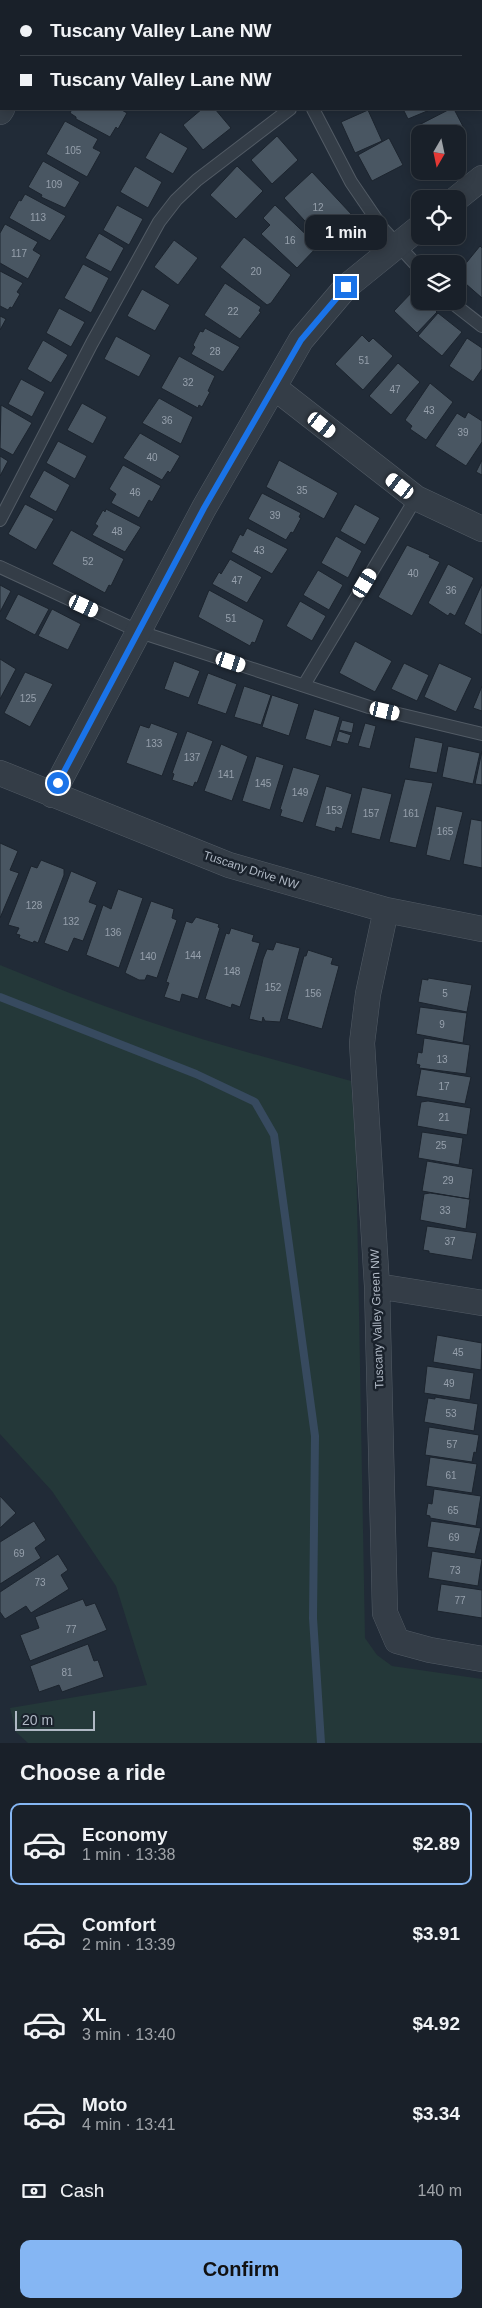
<!DOCTYPE html>
<html lang="en">
<head>
<meta charset="utf-8">
<style>
  body { margin:0; font-family:Helvetica,sans-serif; background:#222831; color:#f1f3f6; height:100vh; display:flex; flex-direction:column; font-size:19px; white-space:nowrap }
  * { box-sizing:border-box; margin:0 }
  p { font-size:16px; color:#9fa3a8 }
  .icon { flex:none; width:28px; height:28px; fill:none; stroke:currentColor; stroke-width:2; stroke-linecap:round; stroke-linejoin:round }
  .map { position:relative; height:1743px; overflow:hidden }
  .sheet { display:flex; flex-direction:column; background:#192029; flex:1 }
  .sheet>* { flex:none }
  .hud { position:absolute; left:0px; top:0px; width:482px; height:110px; box-shadow:0 2px 12px #0003,0 0 0 1px #373e46; display:grid; align-content:center; height:110px; padding:0 20px; background:#192029 }
  .needle { width:32px; rotate:189deg }
  .controls { position:absolute; left:411px; top:125px; display:grid; gap:10px }
  .controls a { display:grid; place-items:center; width:55px; height:55px; border-radius:10px; background:#192029; box-shadow:0 2px 12px #0003,0 0 0 1px #373e46; font-size:25px }
  .scale { position:absolute; left:15px; bottom:12px; width:80px; box-sizing:border-box; padding-left:5px; border:2px solid #afb8c4; border-top:0; font-size:14px; line-height:18px; white-space:nowrap; color:#afb8c4; -webkit-text-stroke:4px #1a222c; paint-order:stroke }
  .end { position:absolute; width:22px; height:22px; margin:-11px; border:6px solid #1a73e8; background:#fff; box-shadow:0 0 0 2px #fff }
  .from { border-radius:50% }
  .bubble { position:absolute; height:35px; border-radius:10px; background:#192029; box-shadow:0 2px 12px #0003,0 0 0 1px #373e46; font-size:16px; font-weight:700; line-height:35px; text-align:center }
  .car { position:absolute; width:15px; height:30px; margin:-15px -8px; border-radius:6px; box-shadow:0 0 4px 1px #0007; background:linear-gradient(#fff 24%,#345 0 40%,#fff 0 76%,#345 0 86%,#fff 0) }
  .hud b { display:flex; align-items:center; gap:18px; height:48px; font-size:19px }
  .hud b+b { border-top:1px solid #373e46 }
  .hud i { width:12px; height:12px; background:#f1f3f6 }
  ul { padding:0; list-style:none }
  li { display:flex; align-items:center; gap:15px; height:82px; margin:0 10px 8px; padding:0 10px; border:2px solid transparent; border-radius:10px }
  li div { flex:1 }
  li b { display:block; font-size:19px }
  li em { font-style:normal; font-weight:700 }
  li.selected { border-color:#85b6f3 }
  li>.icon { width:45px; height:45px; stroke-width:1.5 }
  h2 { padding:0 20px; font-size:22px; line-height:60px }
  .pay { display:flex; align-items:center; gap:12px; height:55px; padding:0 20px; font-size:19px }
  .pay p { margin-inline-start:auto }
  .action { display:flex; gap:10px; margin-top:auto; padding:10px 20px }
  .action a { flex:1; height:58px; border-radius:10px; background:#85b6f3; color:#111; font-size:20px; font-weight:700; line-height:58px; text-align:center }
  .map>svg:first-child { display:block }
</style>
</head>
<body>
<div class="map">
<svg width="482" height="1743" viewBox="0 0 482 1743">
  <rect width="100%" height="100%" fill="#212b37"/>
  <!-- green -->
  <path fill="#243839" d="M0 965C49 985 99 1005 150 1022 216 1045 284 1062 351 1081L356 1150 365 1638 377 1655 392 1666 482 1679V1743H28L16 1732 10 1708 147 1685 116 1586 52 1491 0 1434Z"/>
  <g fill="none" stroke-linecap="round" stroke-linejoin="round">
    <!-- stream -->
    <path stroke="#374a5f" stroke-width="8" d="M0 997 196 1074 255 1102 274 1135 315 1436 313 1618 321 1743"/>
  </g>
  <!-- building -->
  <path fill="#495662" stroke="#1c242e" d="M127 0H175L126 1Z
    M308 0H340L341 1H308Z
    M72 109H120L127 113 118 129 116 127 110 137 76 119V117L70 113Z
    M202 109H215L231 128 203 150 183 125Z
    M403 109H432L408 119Z
    M450 109H454L467 134 458 139V134H420V142L415 127Z
    M368 110 382 141 355 153 341 122Z
    M65 121 98 139 93 148 101 152 87 177 46 154Z
    M160 132 188 148 173 174 145 158Z
    M277 136 298 160 272 184 251 160Z
    M389 138 403 165 372 181 358 155Z
    M43 161 80 182 65 208 41 197 42 195 28 187Z
    M135 166 162 182 148 208 120 192Z
    M237 166 263 191 236 219 210 195Z
    M312 172 353 216 336 235 334 233 324 242 284 198Z
    M25 194 66 216 50 241 9 218 19 200 21 201Z
    M117 205 143 219 129 245 103 230Z
    M275 205 318 246 297 268 261 234 270 225 263 218Z
    M5 224 38 242 33 250 41 255 28 279 0 263V233Z
    M99 233 124 248 111 272 85 258Z
    M244 237 291 275 271 303 267 305 220 267Z
    M174 240 198 258 178 285 154 267Z
    M480 246 482 248V298L458 277V273Z
    M83 264 109 278 91 313 64 298Z
    M0 271 23 283 17 292 20 294 12 308 10 307 8 310 0 306Z
    M225 283 261 307 259 311 261 312 240 339 204 315Z
    M142 289 170 305 155 331 127 316Z
    M414 290 420 295V301H426L437 312 417 333 394 311Z
    M59 308 85 322 71 347 46 333Z
    M438 313 462 332 442 356 418 336Z
    M0 316 6 319 0 330Z
    M205 328 240 347 223 372 191 354 195 347 193 345 200 331 203 332Z
    M362 335 369 342 373 338 393 356 363 390 335 364Z
    M116 336 151 355 139 377 104 359Z
    M467 338 482 348V369L473 382 449 366Z
    M43 340 68 355 51 383 27 369Z
    M179 356 215 376 208 391 210 392 202 407 199 405 198 408 161 388Z
    M398 363 420 382 391 415 369 396Z
    M21 379 45 392 32 417 8 404Z
    M430 383 453 402 426 440 410 429 412 426 405 420Z
    M159 398 193 417 181 444 142 423Z
    M82 403 107 417 93 444 67 430Z
    M1 405 32 423 13 455 0 448Z
    M468 412 482 421V442L466 466 435 446 457 413 465 418Z
    M140 433 180 456 170 473 168 471 162 480 123 458Z
    M58 441 87 456 75 479 46 463Z
    M0 456 8 461 0 476Z
    M279 460 338 493 324 519 266 487Z
    M482 460V475L476 472Z
    M123 465 161 486 152 502 149 500 139 518 111 503 116 494 109 489Z
    M44 470 70 485 56 512 29 497Z
    M262 493 301 513 299 517 301 518 293 533 291 532 286 540 248 519Z
    M25 504 54 519 36 550 8 534Z
    M355 504 380 518 365 545 340 531Z
    M106 509 141 527 125 552 92 535 98 526 95 524 103 510 105 512Z
    M247 528 288 549 272 574 231 552 240 534 243 536Z
    M71 530 124 559 111 586 109 585 105 593 52 564Z
    M336 536 362 551 348 578 321 563Z
    M407 545 430 555 429 557 440 562 412 616 378 597Z
    M230 559 262 577 247 603 212 584 219 572 221 574Z
    M448 564 474 578 455 616 450 613 448 616 428 603Z
    M318 570 343 585 329 610 303 595Z
    M482 584V635L464 624Z
    M0 585 11 591 0 612Z
    M209 590 264 620 255 643 252 642 250 646 198 617Z
    M18 594 49 609 35 635 5 619Z
    M300 601 326 616 312 641 286 626Z
    M52 609 81 624 68 650 38 636Z
    M355 641 392 661 375 692 339 673Z
    M0 659 16 669 0 699Z
    M174 661 200 671 189 698 164 689Z
    M404 663 429 675 417 701 391 689Z
    M439 663 472 678 456 712 424 697Z
    M25 672 53 684 30 727 4 713Z
    M208 673 237 684 226 714 197 704Z
    M244 686 271 695 261 725 234 717Z
    M482 686V711L473 708Z
    M272 695 299 704 289 736 262 727Z
    M314 709 340 717 331 747 305 739Z
    M342 720 354 723 352 733 339 730Z
    M151 723 178 733 162 776 126 763 140 725 149 728Z
    M365 723 376 726 370 749 358 746Z
    M187 731 213 741 197 783 195 782 193 787 172 780 174 774 172 773Z
    M339 731 351 735 348 744 336 741Z
    M415 737 443 743 437 773 409 768Z
    M221 744 248 756 232 801 204 791Z
    M448 746 480 753 473 784 442 777Z
    M482 751V785L475 784Z
    M256 756 284 765 270 810 242 801Z
    M293 767 320 775 303 823 280 816 282 810 280 809Z
    M405 779 433 783 416 848 389 842Z
    M326 786 352 794 342 829 336 827 335 832 315 826Z
    M362 787 392 794 380 840 351 833Z
    M436 806 463 812 450 861 426 855Z
    M471 819 482 821V868L463 864Z
    M0 843 18 851 10 870 19 873 0 918Z
    M41 860 64 869V875L38 943 34 941 33 943 19 938 20 935 16 934 19 928 8 925 31 866 37 868Z
    M71 871 97 882 89 902 97 905 83 941 74 938 68 952 44 943Z
    M118 889 143 898 119 968 86 955 103 905 111 909Z
    M151 901 174 909 172 918 177 920 157 978 147 975 145 980H139L125 973Z
    M196 917 219 924 218 927 220 928 198 999 182 994 180 1002 164 997 169 983 166 982 186 921 192 923Z
    M231 928 254 935 252 941 260 943 240 1007 232 1004 231 1008 205 999 226 933 229 934Z
    M276 942 300 948 280 1022 265 1021 263 1017 262 1022 249 1019 263 959 267 949 273 950Z
    M308 950 333 958 331 964 339 966 322 1029 287 1019 304 956H306Z
    M428 978 472 985 467 1012 418 1002 422 979 428 980Z
    M420 1007 467 1013 463 1043 416 1034Z
    M424 1038 470 1045 466 1074 419 1068 420 1065 416 1064 418 1052 422 1053Z
    M421 1069 471 1077 465 1104 416 1096Z
    M428 1101 471 1108 467 1135 417 1126 421 1102Z
    M422 1132 463 1138 459 1165 418 1158Z
    M427 1161 473 1169 469 1199 422 1191Z
    M430 1193 470 1199 466 1229 420 1220 424 1194Z
    M427 1226 477 1233 472 1260 429 1253V1251L423 1250Z
    M437 1335 482 1343 481 1370 433 1362Z
    M427 1366 474 1373 470 1400 424 1393Z
    M435 1397 478 1404 474 1431 424 1422 428 1398 435 1399Z
    M429 1427 479 1435 476 1453 474 1452 472 1462 425 1455Z
    M430 1457 477 1464 472 1493 426 1486Z
    M434 1489 481 1496 476 1526 430 1518V1516L426 1515 428 1503 432 1504Z
    M0 1496 16 1513 0 1528Z
    M34 1521 46 1540 35 1548 41 1558 0 1584V1542Z
    M431 1521 481 1528 475 1554 427 1547Z
    M432 1551 482 1559 478 1586 428 1578Z
    M58 1554 68 1570 61 1575 69 1589 31 1613 26 1606 5 1619 0 1612V1592Z
    M441 1584 482 1590V1618L437 1611Z
    M83 1599 86 1606 95 1603 107 1630 30 1661 20 1635 39 1628 35 1617Z
    M88 1644 94 1661 98 1660 104 1677 62 1692 59 1685 39 1692 30 1666Z"/>
  <g fill="none" stroke-linecap="round" stroke-linejoin="round">
    <!-- lane casing -->
    <g stroke="#525b65" stroke-width="14">
      <path id="lane" d="M294 0V1
        M313 109 351 182 383 229 420 269
        M450 301 482 326
        M0 520 92 343 159 222 176 200 197 180 290 109
        M0 567 140 632 369 707 482 734
        M304 685 416 498"/>
    </g>
    <!-- street casing -->
    <g stroke="#525b65" stroke-width="26">
      <path id="street" d="M459 0V1
        M57 1V0
        M481 57 482 59
        M0 112 2 109
        M456 199 482 178
        M275 388 416 498 482 529
        M0 773 229 865 386 910 482 929
        M52 795 204 508 301 340 346 287 420 227
        M386 910 368 994 362 1043 377 1286 385 1613 397 1641 430 1650 482 1659
        M377 1286 482 1303"/>
    </g>
    <!-- lane -->
    <use href="#lane" stroke="#343d47" stroke-width="12"/>
    <!-- street -->
    <use href="#street" stroke="#343d47" stroke-width="25"/>
  </g>
  <g fill="none" stroke-linecap="round" stroke-linejoin="round">
    <!-- route -->
    <path stroke="#1a73e8" stroke-width="6" d="M58 783 204 508 301 340 346 287"/>
  </g>
  <g text-anchor="middle" dominant-baseline="central" stroke-width="5" stroke-linejoin="round" paint-order="stroke">
    <!-- number labels -->
    <g font-size="10" fill="#96a0ac">
      <text x="73" y="150">105</text>
      <text x="54" y="184">109</text>
      <text x="318" y="207">12</text>
      <text x="38" y="217">113</text>
      <text x="290" y="240">16</text>
      <text x="19" y="253">117</text>
      <text x="256" y="271">20</text>
      <text x="233" y="311">22</text>
      <text x="215" y="351">28</text>
      <text x="364" y="360">51</text>
      <text x="188" y="382">32</text>
      <text x="395" y="389">47</text>
      <text x="429" y="410">43</text>
      <text x="167" y="420">36</text>
      <text x="463" y="432">39</text>
      <text x="152" y="457">40</text>
      <text x="302" y="490">35</text>
      <text x="135" y="492">46</text>
      <text x="275" y="515">39</text>
      <text x="117" y="531">48</text>
      <text x="259" y="550">43</text>
      <text x="88" y="561">52</text>
      <text x="413" y="573">40</text>
      <text x="237" y="580">47</text>
      <text x="451" y="590">36</text>
      <text x="231" y="618">51</text>
      <text x="28" y="698">125</text>
      <text x="154" y="743">133</text>
      <text x="192" y="757">137</text>
      <text x="226" y="774">141</text>
      <text x="263" y="783">145</text>
      <text x="300" y="792">149</text>
      <text x="334" y="810">153</text>
      <text x="371" y="813">157</text>
      <text x="411" y="813">161</text>
      <text x="445" y="831">165</text>
      <text x="34" y="905">128</text>
      <text x="71" y="921">132</text>
      <text x="113" y="932">136</text>
      <text x="193" y="955">144</text>
      <text x="148" y="956">140</text>
      <text x="232" y="971">148</text>
      <text x="273" y="987">152</text>
      <text x="313" y="993">156</text>
      <text x="445" y="993">5</text>
      <text x="442" y="1024">9</text>
      <text x="442" y="1059">13</text>
      <text x="444" y="1086">17</text>
      <text x="444" y="1117">21</text>
      <text x="441" y="1145">25</text>
      <text x="448" y="1180">29</text>
      <text x="445" y="1210">33</text>
      <text x="450" y="1241">37</text>
      <text x="458" y="1352">45</text>
      <text x="449" y="1383">49</text>
      <text x="451" y="1413">53</text>
      <text x="452" y="1444">57</text>
      <text x="451" y="1475">61</text>
      <text x="453" y="1510">65</text>
      <text x="454" y="1537">69</text>
      <text x="19" y="1553">69</text>
      <text x="455" y="1570">73</text>
      <text x="40" y="1582">73</text>
      <text x="460" y="1600">77</text>
      <text x="71" y="1629">77</text>
      <text x="67" y="1672">81</text>
    </g>
    <!-- street labels -->
    <g font-size="12" fill="#afb8c4" stroke="#1a222c">
      <text transform="translate(251 870) rotate(18)">Tuscany Drive NW</text>
      <text transform="translate(377 1319) rotate(-92)">Tuscany Valley Green NW</text>
    </g>
  </g>
</svg>
<div class="controls">
<a><svg class="needle" viewBox="-14 -14 28 28"><path d="M0-13l5 13h-10z" fill="#e53935"/><path d="M0 13l5-13h-10z" fill="#9fa3a8"/></svg></a>
<a><svg class="icon" aria-label="locate" viewBox="0 0 24 24"><circle cx="12" cy="12" r="6"/><path d="M12 2v4M12 18v4M2 12h4M18 12h4"/></svg></a>
<a><svg class="icon" aria-label="layers" viewBox="0 0 24 24"><path d="M12 4l9 5-9 5-9-5zM3 14l9 5 9-5"/></svg></a>
</div>
<div class="scale">20 m</div>
<i class="end from" style="left:58px;top:783px"></i>
<i class="end" style="left:346px;top:287px"></i>
<div class="bubble" style="left:305px;top:215px;width:82px">1 min</div>
<i class="car" style="left:322px;top:425px;rotate:128deg"></i>
<i class="car" style="left:400px;top:486px;rotate:308deg"></i>
<i class="car" style="left:365px;top:583px;rotate:31deg"></i>
<i class="car" style="left:84px;top:606px;rotate:115deg"></i>
<i class="car" style="left:231px;top:662px;rotate:108deg"></i>
<i class="car" style="left:385px;top:711px;rotate:103deg"></i>
<div class="hud">
<b><i class="from"></i>Tuscany Valley Lane NW</b>
<b><i></i>Tuscany Valley Lane NW</b>
</div>
</div>
<section class="sheet">
<h2>Choose a ride</h2>
<ul>
<li class="selected"><svg class="icon" aria-label="car" viewBox="0 0 24 24"><path d="M5 17H2v-5l4-1 3-4h7l3 4 3 1v5h-3M9 17h6M6 11h13"/><circle cx="7" cy="17" r="2"/><circle cx="17" cy="17" r="2"/></svg><div><b>Economy</b><p>1 min · 13:38</p></div><em>$2.89</em></li>
<li><svg class="icon" aria-label="car" viewBox="0 0 24 24"><path d="M5 17H2v-5l4-1 3-4h7l3 4 3 1v5h-3M9 17h6M6 11h13"/><circle cx="7" cy="17" r="2"/><circle cx="17" cy="17" r="2"/></svg><div><b>Comfort</b><p>2 min · 13:39</p></div><em>$3.91</em></li>
<li><svg class="icon" aria-label="car" viewBox="0 0 24 24"><path d="M5 17H2v-5l4-1 3-4h7l3 4 3 1v5h-3M9 17h6M6 11h13"/><circle cx="7" cy="17" r="2"/><circle cx="17" cy="17" r="2"/></svg><div><b>XL</b><p>3 min · 13:40</p></div><em>$4.92</em></li>
<li><svg class="icon" aria-label="car" viewBox="0 0 24 24"><path d="M5 17H2v-5l4-1 3-4h7l3 4 3 1v5h-3M9 17h6M6 11h13"/><circle cx="7" cy="17" r="2"/><circle cx="17" cy="17" r="2"/></svg><div><b>Moto</b><p>4 min · 13:41</p></div><em>$3.34</em></li>
</ul>
<div class="pay"><svg class="icon" aria-label="cash" viewBox="0 0 24 24"><path d="M3 7h18v10H3z"/><circle cx="12" cy="12" r="2"/></svg>Cash<p>140 m</p></div>
<div class="action"><a>Confirm</a></div>
</section>
</body>
</html>
